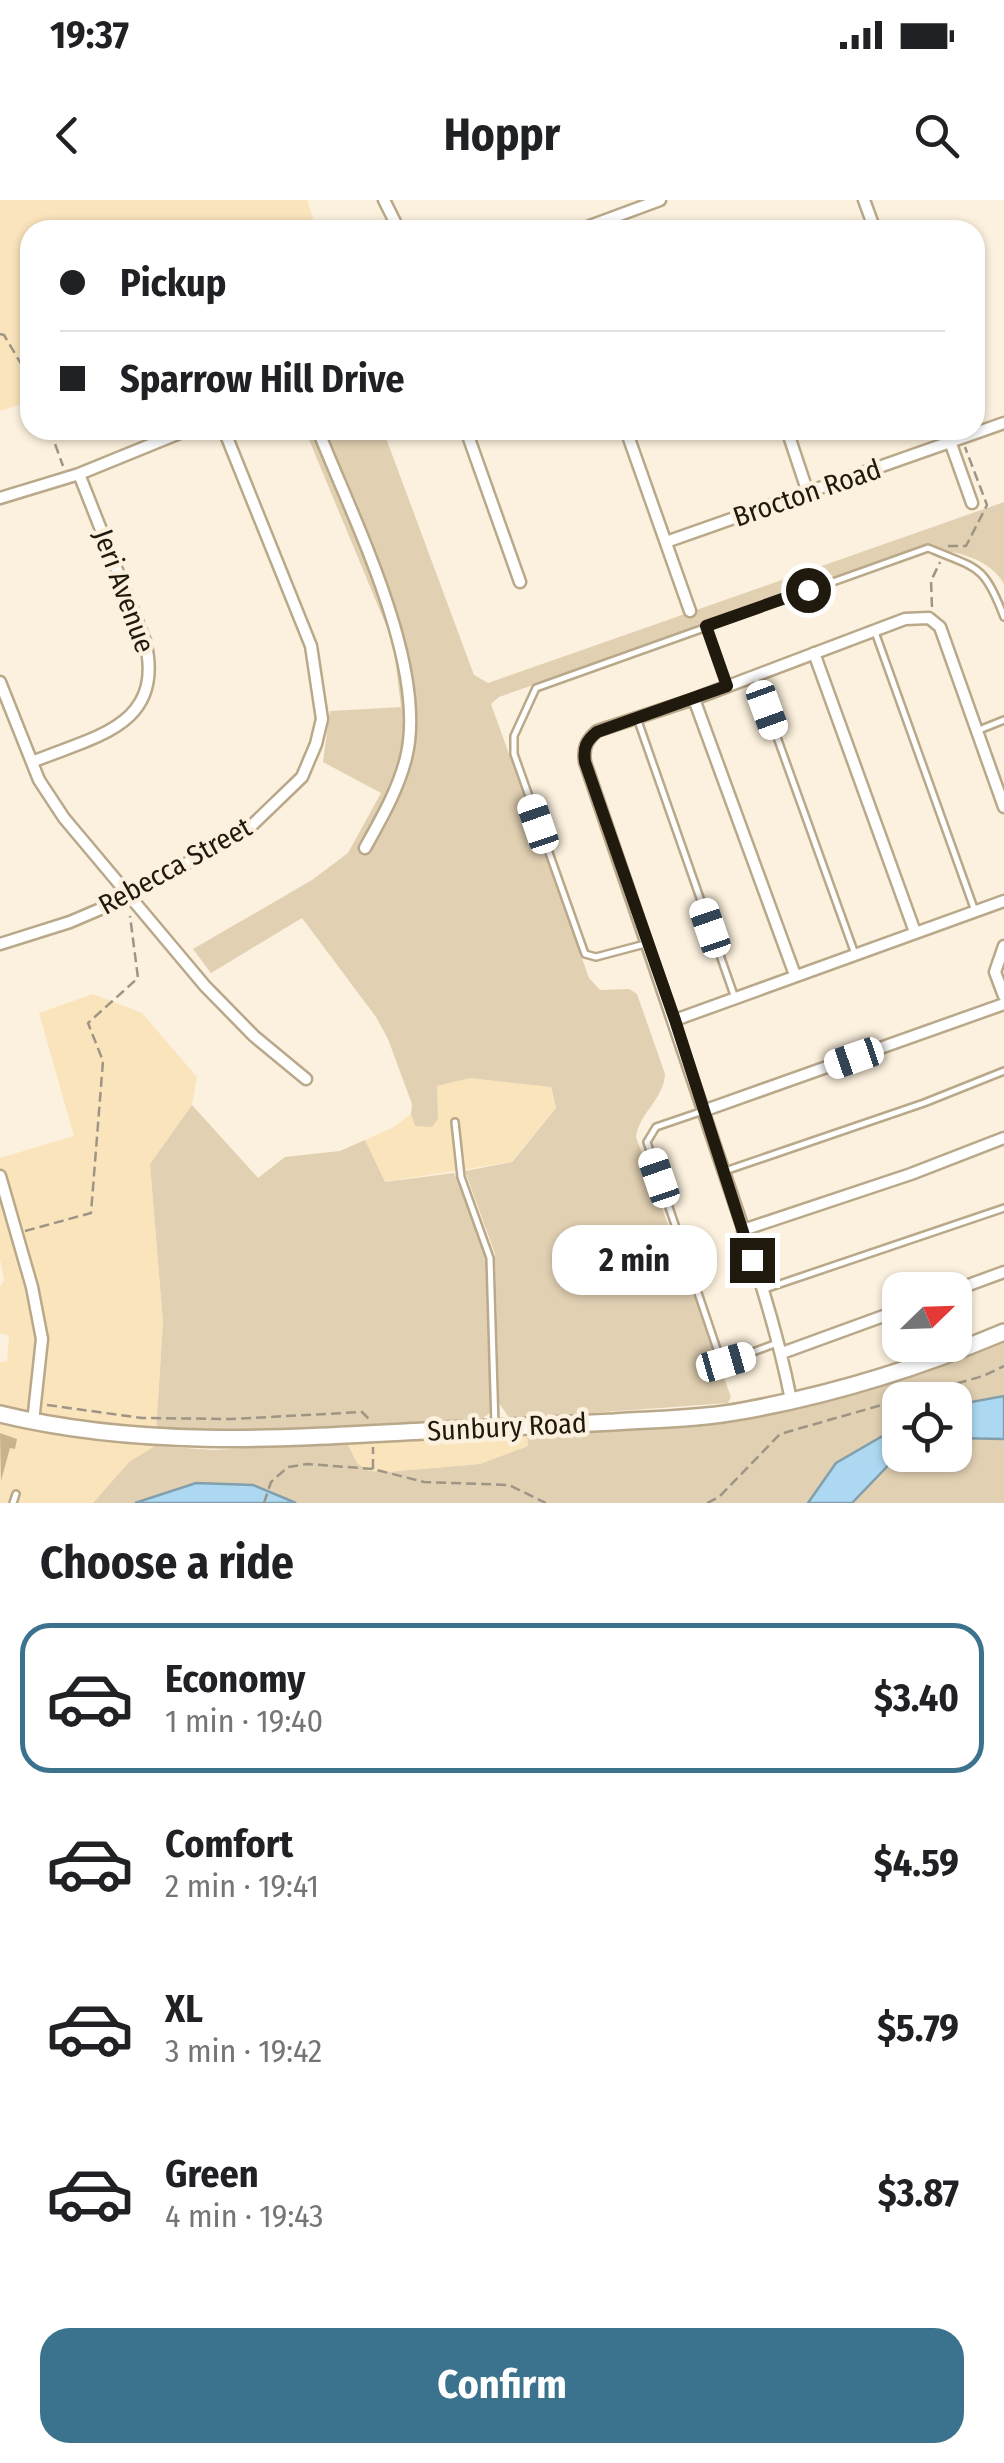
<!DOCTYPE html>
<html lang="en">
<head>
<meta charset="utf-8">
<style>
  body { margin:0; font-family:"Fira Sans Condensed",sans-serif; background:#f2f2f2; color:#202124; height:100vh; display:flex; flex-direction:column; font-size:38px; white-space:nowrap }
  * { box-sizing:border-box; margin:0 }
  p { font-size:32px; color:#757577 }
  .icon { flex:none; width:55px; height:55px; fill:none; stroke:currentColor; stroke-width:2; stroke-linecap:round; stroke-linejoin:round }
  .map { position:relative; height:1303px; overflow:hidden }
  .details { display:flex; flex-direction:column; background:#fff; flex:1 }
  .details>* { flex:none }
  .top-card { position:absolute; left:20px; top:20px; width:965px; height:220px; border-radius:30px; box-shadow:0 2px 8px #0004; display:grid; align-content:center; height:220px; padding:0 40px; background:#fff }
  .needle { width:65px; rotate:67deg }
  .controls { position:absolute; left:882px; top:1072px; display:grid; gap:20px }
  .controls a { display:grid; place-items:center; width:90px; height:90px; border-radius:20px; background:#fff; box-shadow:0 2px 8px #0004; font-size:50px }
  .end { position:absolute; width:45px; height:45px; margin:-22px; border:12px solid #20190d; background:#fff; box-shadow:0 0 0 5px #fff }
  .from { border-radius:50% }
  .bubble { position:absolute; height:70px; border-radius:30px; background:#fff; box-shadow:0 2px 8px #0004; font-size:32px; font-weight:700; line-height:70px; text-align:center }
  .car { position:absolute; width:30px; height:60px; margin:-30px -15px; border-radius:12px; box-shadow:0 0 8px 2px #0007; background:linear-gradient(#fff 24%,#345 0 40%,#fff 0 76%,#345 0 86%,#fff 0) }
  .top-card b { display:flex; align-items:center; gap:35px; height:95px; font-size:38px }
  .top-card b+b { border-top:2px solid #e0e0e0 }
  .top-card i { width:25px; height:25px; background:#202124 }
  ul { padding:0; list-style:none }
  li { display:flex; align-items:center; gap:30px; height:150px; margin:0 20px 15px; padding:0 20px; border:5px solid transparent; border-radius:30px }
  li div { flex:1 }
  li b { display:block; font-size:38px }
  li em { font-style:normal; font-weight:700 }
  li.selected { border-color:#3b728d }
  li>.icon { width:90px; height:90px; stroke-width:1.5 }
  h2 { padding:0 40px; font-size:45px; line-height:120px }
  .action { display:flex; gap:20px; margin-top:auto; padding:20px 40px }
  .action a { flex:1; height:115px; border-radius:30px; background:#3b728d; color:#fff; font-size:40px; font-weight:700; line-height:115px; text-align:center }
  .status { display:flex; justify-content:space-between; align-items:center; height:70px; padding:0 50px; background:#fff; direction:ltr }
  .status svg { height:28px; fill:currentColor }
  header { display:flex; justify-content:space-between; align-items:center; height:130px; padding:0 40px; background:#fff; font-size:45px; font-weight:700 }
  .map>svg:first-child { display:block }
</style>
</head>
<body>
<div class="status"><b>19:37</b><svg viewBox="0 0 49 12"><path d="M0 12V9h3v3zM5 12V6h3v6zM10 12V3h3v9zM15 12V0h3v12zM26 1h20v11H26zM47 4h2v5h-2z"/></svg></div>
<header><svg class="icon" aria-label="back" viewBox="0 0 24 24"><path d="M15 5l-7 7 7 7"/></svg>Hoppr<svg class="icon" aria-label="search" viewBox="0 0 24 24"><circle cx="10" cy="10" r="6"/><path d="M15 15l6 6"/></svg></header>
<div class="map">
<svg width="1004" height="1303" viewBox="0 0 1004 1303">
  <rect width="100%" height="100%" fill="#fcf1de"/>
  <!-- built -->
  <path fill="#fae4bc" d="M0 0H307L317 30H30V201L0 211Z
    M93 794 142 813 197 877 192 905 150 964 163 1122 155 1246 129 1262 93 1303H0V1162L7 1161 9 1136 0 1133V1087L4 1080 0 1059V958L74 936 39 813Z
    M470 878 550 886 556 908 511 962 384 982 365 940 392 928 411 914 415 926 438 912 436 886Z
    M481 1219H527L528 1246 480 1264 387 1272 369 1271 357 1263 346 1241 344 1227Z"/>
  <!-- green -->
  <path fill="#e1d0b2" d="M305 230H383L474 475 488 483 1004 302V384C990 357 948 348 920 350L499 497 491 504 589 778 600 790 629 789 637 794 665 874C664 899 639 913 636 937L731 1197 728 1203 510 1219 499 1203 495 1054 465 971 512 962 556 908 551 887 470 878 437 886 438 919 432 927 415 926 411 914 412 904 388 839 376 817 302 718 211 773 193 749 312 680 348 653 381 593 323 562 330 511 401 507 393 442Z
    M192 905 258 978 285 957 340 951 365 940 385 982 454 973 481 1032 487 1055 490 1213 481 1219 234 1233 156 1232 163 1122 150 964Z
    M1004 1140V1196L955 1205V1200H900V1226L836 1263 808 1303H296L253 1285 196 1283 135 1303H93L129 1262 155 1246 214 1250 346 1241 357 1263 369 1271 387 1272 480 1264 528 1246 527 1231C588 1229 651 1232 711 1224 812 1209 908 1174 1004 1140Z
    M960 1237 1004 1239V1303H852L899 1253 955 1255V1238Z"/>
  <!-- water -->
  <path fill="#acd9f1" stroke="#829fad" stroke-width="2.5" d="M1004 1196V1239L955 1238V1205Z
    M900 1226V1253L852 1303H808L836 1263Z
    M196 1283 253 1285 296 1303H135Z"/>
  <!-- building -->
  <path fill="#c9b38d" d="M0 1233 17 1239 15 1249 10 1248 1 1281Z"/>
  <g fill="none" stroke-linecap="round" stroke-linejoin="round">
    <!-- lane casing -->
    <g stroke="#b9a889" stroke-width="10">
      <path id="lane" d="M706 426 727 484
        M875 432 975 711
        M755 476 855 754
        M637 518 735 798
        M979 530 1004 520
        M645 744 596 757 585 754 514 554V536L536 488 928 348C978 369 984 364 1004 417
        M703 911 656 927 647 942 719 1155 726 1162 777 1143
        M455 922 461 977 490 1058 495 1225
        M725 971 924 903 1004 871
        M765 1089 1004 1008
        M13 1303 16 1294"/>
    </g>
    <!-- street casing -->
    <g stroke="#b9a889" stroke-width="15">
      <path id="street" d="M384 0 399 30
        M864 0 875 30
        M579 30 660 0
        M318 230C352 317 429 466 406 558 398 590 381 619 365 648
        M466 230 520 382
        M626 230 690 411
        M787 230 808 293
        M946 230 972 303
        M0 298 79 274 187 230
        M666 342 1004 223
        M814 453 915 732
        M0 482 39 580 64 618 205 786 254 836 306 879
        M694 499 795 775
        M32 562C95 536 166 526 145 441L79 274
        M0 744 70 722 105 707 245 632 302 577 316 544 322 519 311 446 224 230
        M1004 746 995 772 1004 796
        M675 820 1004 701
        M703 911 1004 804
        M0 976 32 1087 42 1139 33 1222
        M743 1030 911 974 1004 938
        M955 1090 1004 1072
        M782 1153 900 1110
        M791 1200C772 1103 736 1010 705 916 665 798 626 680 585 562 583 548 586 541 597 531L694 499 905 419 929 418 940 427 1004 607"/>
    </g>
    <!-- primary casing -->
    <g stroke="#b9a889" stroke-width="20">
      <path id="primary" d="M0 1214C140 1248 281 1239 424 1231 487 1228 550 1225 614 1222 656 1219 700 1219 742 1211 831 1195 921 1167 1004 1132"/>
    </g>
    <!-- path -->
    <path stroke="#9e9585" stroke-width="2.5" stroke-dasharray="10 5" stroke-linecap="butt" d="M0 134 4 135 30 179
      M50 230 63 266
      M948 346H966L987 305 965 247
      M932 407 931 381 940 362
      M25 1031 91 1013 103 861 88 823 138 778 130 716
      M47 1205 142 1218 232 1219 362 1212 369 1219
      M373 1269V1247
      M264 1303 271 1282 288 1267 307 1264 373 1269 424 1282 509 1285 546 1303
      M707 1303 719 1297 780 1234 983 1176 1004 1166"/>
    <!-- lane -->
    <use href="#lane" stroke="#fff" stroke-width="5"/>
    <!-- street -->
    <use href="#street" stroke="#fff" stroke-width="10"/>
    <!-- primary -->
    <use href="#primary" stroke="#fff" stroke-width="15"/>
  </g>
  <g fill="none" stroke-linecap="round" stroke-linejoin="round">
    <!-- route -->
    <path stroke="#20190d" stroke-width="12" d="M752 1060 675 820 585 562C583 548 586 541 597 532L727 486 706 426 808 390"/>
  </g>
  <g text-anchor="middle" dominant-baseline="central" stroke-width="9" stroke-linejoin="round" paint-order="stroke">
    <!-- street labels -->
    <g font-size="28" fill="#20190d" stroke="#fcf1de">
      <text transform="translate(807 293) rotate(-19)">Brocton Road</text>
      <text transform="translate(124 391) rotate(70)">Jeri Avenue</text>
      <text transform="translate(175 666) rotate(-29)">Rebecca Street</text>
      <text transform="translate(507 1227) rotate(-3)">Sunbury Road</text>
    </g>
  </g>
</svg>
<div class="controls">
<a><svg class="needle" viewBox="-14 -14 28 28"><path d="M0-13l5 13h-10z" fill="#e53935"/><path d="M0 13l5-13h-10z" fill="#757577"/></svg></a>
<a><svg class="icon" aria-label="locate" viewBox="0 0 24 24"><circle cx="12" cy="12" r="6"/><path d="M12 2v4M12 18v4M2 12h4M18 12h4"/></svg></a>
</div>
<i class="end from" style="left:808px;top:390px"></i>
<i class="end" style="left:752px;top:1060px"></i>
<div class="bubble" style="left:552px;top:1025px;width:165px">2 min</div>
<i class="car" style="left:767px;top:510px;rotate:160deg"></i>
<i class="car" style="left:538px;top:624px;rotate:341deg"></i>
<i class="car" style="left:710px;top:728px;rotate:341deg"></i>
<i class="car" style="left:854px;top:858px;rotate:251deg"></i>
<i class="car" style="left:659px;top:978px;rotate:341deg"></i>
<i class="car" style="left:726px;top:1162px;rotate:74deg"></i>
<div class="top-card">
<b><i class="from"></i>Pickup</b>
<b><i></i>Sparrow Hill Drive</b>
</div>
</div>
<section class="details">
<h2>Choose a ride</h2>
<ul>
<li class="selected"><svg class="icon" aria-label="car" viewBox="0 0 24 24"><path d="M5 17H2v-5l4-1 3-4h7l3 4 3 1v5h-3M9 17h6M6 11h13"/><circle cx="7" cy="17" r="2"/><circle cx="17" cy="17" r="2"/></svg><div><b>Economy</b><p>1 min · 19:40</p></div><em>$3.40</em></li>
<li><svg class="icon" aria-label="car" viewBox="0 0 24 24"><path d="M5 17H2v-5l4-1 3-4h7l3 4 3 1v5h-3M9 17h6M6 11h13"/><circle cx="7" cy="17" r="2"/><circle cx="17" cy="17" r="2"/></svg><div><b>Comfort</b><p>2 min · 19:41</p></div><em>$4.59</em></li>
<li><svg class="icon" aria-label="car" viewBox="0 0 24 24"><path d="M5 17H2v-5l4-1 3-4h7l3 4 3 1v5h-3M9 17h6M6 11h13"/><circle cx="7" cy="17" r="2"/><circle cx="17" cy="17" r="2"/></svg><div><b>XL</b><p>3 min · 19:42</p></div><em>$5.79</em></li>
<li><svg class="icon" aria-label="car" viewBox="0 0 24 24"><path d="M5 17H2v-5l4-1 3-4h7l3 4 3 1v5h-3M9 17h6M6 11h13"/><circle cx="7" cy="17" r="2"/><circle cx="17" cy="17" r="2"/></svg><div><b>Green</b><p>4 min · 19:43</p></div><em>$3.87</em></li>
</ul>
<div class="action"><a>Confirm</a></div>
</section>
</body>
</html>
